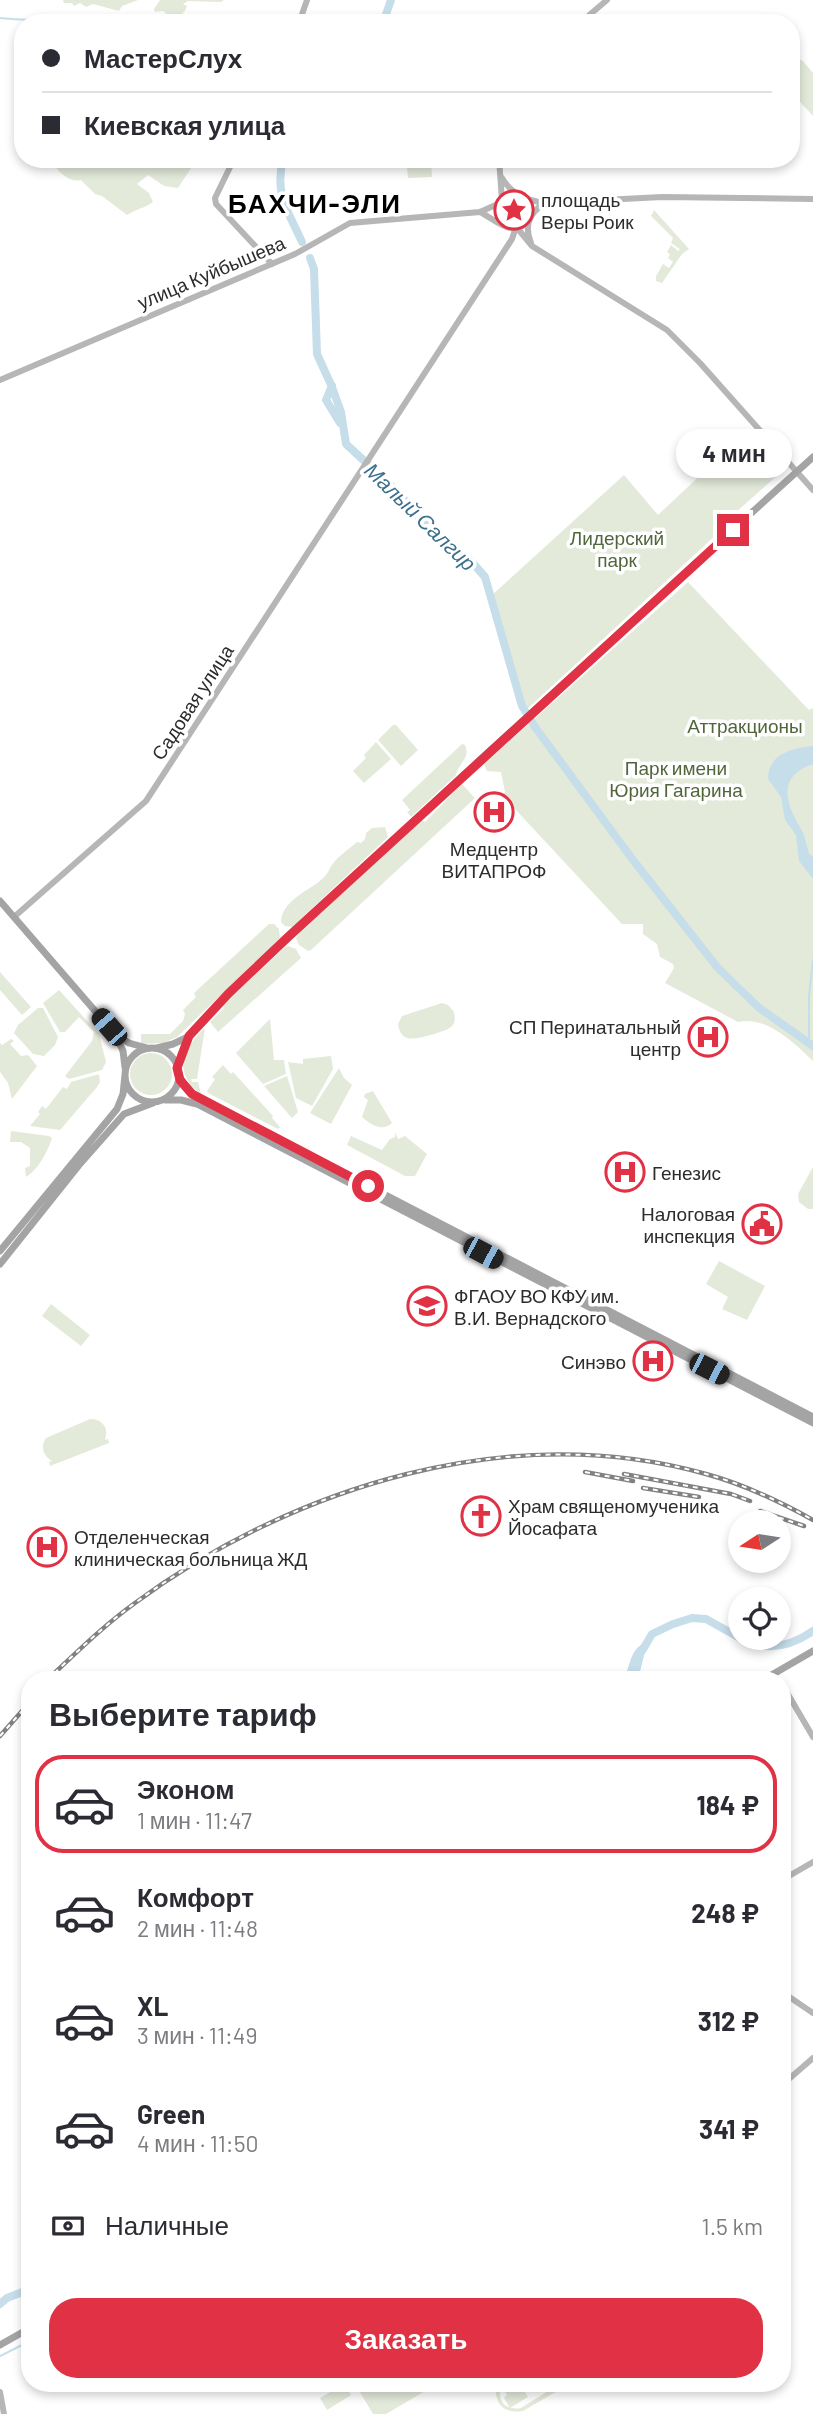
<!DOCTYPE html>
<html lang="ru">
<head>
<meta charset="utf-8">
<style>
  body { margin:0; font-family:Barlow,sans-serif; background:#f2f2f3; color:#2b2b33; height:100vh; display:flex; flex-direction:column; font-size:26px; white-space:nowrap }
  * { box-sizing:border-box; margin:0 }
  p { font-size:23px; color:#7c7c81 }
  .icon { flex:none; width:38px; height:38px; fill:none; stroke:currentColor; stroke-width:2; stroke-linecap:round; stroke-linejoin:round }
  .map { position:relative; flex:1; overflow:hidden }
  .sheet { position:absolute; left:21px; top:1671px; width:770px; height:721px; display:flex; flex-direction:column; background:#fff; border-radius:28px; box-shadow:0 4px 10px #0003 }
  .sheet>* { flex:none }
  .banner { position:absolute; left:14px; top:14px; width:786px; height:154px; border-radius:28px; box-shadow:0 4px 10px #0003; display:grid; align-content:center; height:154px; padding:0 28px; background:#fff }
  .needle { width:46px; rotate:258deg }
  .buttons { position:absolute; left:728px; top:1510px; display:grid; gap:14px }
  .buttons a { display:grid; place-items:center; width:63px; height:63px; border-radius:50%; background:#fff; box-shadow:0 4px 10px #0003; font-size:35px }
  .end { position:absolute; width:32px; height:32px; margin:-16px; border:9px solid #e03145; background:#fff; box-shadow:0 0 0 4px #fff }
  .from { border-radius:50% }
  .bubble { position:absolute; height:49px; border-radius:24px; background:#fff; box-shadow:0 4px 10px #0003; font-size:23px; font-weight:700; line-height:49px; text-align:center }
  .car { position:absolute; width:21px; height:42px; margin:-21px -10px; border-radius:9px; box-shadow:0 0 5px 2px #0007; background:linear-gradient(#222 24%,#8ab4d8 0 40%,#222 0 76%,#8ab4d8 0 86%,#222 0) }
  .banner b { display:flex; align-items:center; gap:24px; height:66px; font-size:26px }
  .banner b+b { border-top:2px solid #e1e1e2 }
  .banner i { width:18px; height:18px; background:#2b2b33 }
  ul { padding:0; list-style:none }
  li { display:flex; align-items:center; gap:21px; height:98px; margin:0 14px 10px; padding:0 14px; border:4px solid transparent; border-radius:28px }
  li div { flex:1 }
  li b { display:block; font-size:26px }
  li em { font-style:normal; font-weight:700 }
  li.current { border-color:#e03145 }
  li>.icon { width:63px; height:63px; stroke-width:1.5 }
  h2 { padding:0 28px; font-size:32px; line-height:84px }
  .pay { display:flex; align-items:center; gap:18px; height:77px; padding:0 28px; font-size:26px }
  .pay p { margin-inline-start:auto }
  .action { display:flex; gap:14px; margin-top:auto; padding:14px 28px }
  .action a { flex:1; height:80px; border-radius:28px; background:#e03145; color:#fff; font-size:28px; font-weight:700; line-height:80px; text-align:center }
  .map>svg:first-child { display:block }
</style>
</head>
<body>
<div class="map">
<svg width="813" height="2414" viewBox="0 0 813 2414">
  <rect width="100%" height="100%" fill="#fff"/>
  <!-- green -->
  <path fill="#e3eada" d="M63 0H138L122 6 119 11 93 4 86 7 80 3 74 6 72 3H64Z
    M160 0H224L221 2 188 1 183 4 187 6 185 11 178 17 191 23H171L168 15 163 11 155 12 154 9Z
    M794 57 803 61 813 73V116L791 92V58Z
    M46 159H197L178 188 164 186 148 175 137 184 149 193 153 202C145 208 136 209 127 215L102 196 95 194 81 180C70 183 59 173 53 163L47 168Z
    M412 159H431L432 177 408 178 407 167 411 165Z
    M502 212a13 13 0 1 1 26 0a13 13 0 1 1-26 0Z
    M654 210 689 249 682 254 662 283 656 281V276L663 264 669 268 673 262 668 258 670 254 667 252 671 245 678 251 680 249 671 243 673 238 651 216Z
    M741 437 765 464 776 466 781 472 735 513 729 523 526 710 523 706 491 596 624 475 658 515Z
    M688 582 809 710 813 708V1061C794 1043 766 1015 738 1022L665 983 674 968 673 964 660 957 657 944 643 934V924H622L502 795 505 792 501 772 487 771 484 764Z
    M393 725H396L418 750 401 766 378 740Z
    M376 742 391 759 364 783 353 771 366 758 364 755Z
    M462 744 465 745C471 759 458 763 456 775L411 817 407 812 410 810 402 800Z
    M462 784 475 798 311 950 308 951 299 945 296 938 300 932 422 820 425 822Z
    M385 827 388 837 292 927 285 926 281 922C282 900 309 891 322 879 328 874 328 871 332 865 337 857 349 849 357 842L361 843 365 839 366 833 372 828Z
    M269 924H274L279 929 280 938 177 1037 163 1043 141 1044V1034H170L183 1021 185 1014 183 1010 196 997 194 993Z
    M288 946 296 949 301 958 218 1032 210 1022 224 1008 223 1005 284 948Z
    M0 972 31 1007 22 1015 0 990Z
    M59 990 99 1034 106 1062 102 1070 69 1079 65 1076 92 1041 94 1032 79 1017 65 1032H60L43 1003Z
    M442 1003 448 1005 454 1012C455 1018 456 1023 451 1027 445 1032 413 1041 407 1038 401 1036 399 1030 398 1024L402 1016Z
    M38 1008H43L58 1037 55 1045 44 1056 33 1054 14 1033 18 1025Z
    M270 1019 274 1060H284L286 1074 263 1084 236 1053Z
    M205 1028 197 1079H191L192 1082H198L201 1094C172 1074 183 1048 205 1028Z
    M11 1039 14 1041 10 1044 21 1056 28 1055 37 1066 12 1099 8 1083 0 1072V1043L2 1045Z
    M130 1074a21 21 0 1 1 42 0a21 21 0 1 1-42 0Z
    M331 1056 333 1069 312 1106 296 1098 288 1062 303 1064V1059Z
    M223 1065 231 1074 233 1072 273 1116 272 1118 280 1127 278 1129 208 1093 207 1091 215 1079 212 1077Z
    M339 1068 344 1078 352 1085 331 1124 310 1113Z
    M99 1074 100 1082 97 1087 60 1130 30 1126 40 1114 38 1112 42 1106 46 1109 63 1087 67 1089 71 1082Z
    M287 1076 298 1112 292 1118 264 1086Z
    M373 1091 392 1123C382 1132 371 1125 362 1117L368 1100 364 1097 365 1094Z
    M11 1131 49 1136 52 1138C48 1151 38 1170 26 1177L25 1168 30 1166V1148L21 1142H10Z
    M395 1132 398 1139 405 1136 427 1154 415 1176H405L347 1145 351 1136 382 1150 390 1139 395 1137Z
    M813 1167V1209H808L799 1202 798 1194Z
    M719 1261 765 1286 747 1320 722 1309 728 1297 706 1284Z
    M51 1304 90 1335 81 1346 42 1316Z
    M90 1419C103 1419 109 1428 105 1440L108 1439 109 1443 50 1466 49 1462 52 1461C43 1455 40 1447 46 1438Z
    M344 2384 351 2395 327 2410 320 2398Z
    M355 2384H437L386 2414H373Z
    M495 2384H503L502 2386 507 2384H520L528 2397 510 2408 504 2398 507 2395 502 2386C495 2401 507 2411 521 2408L559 2384H564L559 2390 523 2411C505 2414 495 2405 496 2388L488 2392 486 2389Z"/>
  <!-- water -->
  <path fill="#c6ddea" d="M813 746V765H810C777 778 786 804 801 829 806 836 806 847 810 855L813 856V879L799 861 796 835 785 820 781 797 768 779C768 754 792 748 813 746Z
    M647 1643 638 1680H624C630 1666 631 1645 647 1643Z"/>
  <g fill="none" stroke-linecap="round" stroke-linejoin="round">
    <!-- stream -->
    <path stroke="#c6ddea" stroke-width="2" d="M0 18C37 22 73 18 110 23
      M809 1011V996L813 960
      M809 1027V1013
      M809 1043V1028
      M0 2356 30 2341"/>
    <!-- river -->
    <path stroke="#c6ddea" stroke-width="8" d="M383 23 391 0
      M283 159C274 196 289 212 302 242
      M310 258 314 269 317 354 332 387 341 412 346 444 399 493 421 520 471 561 485 577 522 706 535 727 633 860 717 967 758 1007 813 1046
      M332 386 326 400 340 423
      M741 1638C766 1652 790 1647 813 1631
      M642 1651 652 1634 673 1624 692 1618 706 1619 740 1638
      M0 2304 7 2298 30 2289"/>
    <!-- secondary -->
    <path stroke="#b6b6b6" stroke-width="6" d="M299 23 307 0
      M580 23 607 0
      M234 159 215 198 216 204 272 264
      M499 159 502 200
      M502 178C512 195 526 200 544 203L662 197 813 199
      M480 212C496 220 512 238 528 222
      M500 222C493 207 501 195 517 195
      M518 229 532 246 667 330 700 363 813 490
      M531 243C524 226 529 214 544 203
      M0 380 295 254 350 223 480 212 500 203
      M14 917 146 801 512 239 515 230
      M782 1684 813 1737
      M782 1880 813 1862
      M782 1992 813 2013
      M782 2085 813 2058
      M0 2392 4 2414"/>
    <!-- primary -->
    <path stroke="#a4a4a4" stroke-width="7" d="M0 901 115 1034 123 1051 125 1067
      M116 1035 129 1043 147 1048
      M125 1075a27 27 0 1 1 54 0a27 27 0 1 1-54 0Z
      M157 1048 173 1044 188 1037
      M177 1068 189 1036 228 994 484 756 813 457
      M178 1074 187 1089 197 1097 813 1417
      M165 1100H181L197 1104 813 1423
      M0 1251 117 1109 123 1094 125 1075
      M0 1264 79 1165 124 1114 153 1103
      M763 1680 813 1651
      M0 2345 30 2328"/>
    <!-- rail casing -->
    <g stroke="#818181" stroke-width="4.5">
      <path id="rail" d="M585 1472 633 1481
        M624 1474 731 1494 750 1501
        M643 1488 699 1497
        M760 1511 804 1526
        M47 1680C76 1653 103 1626 135 1603 294 1486 511 1419 706 1474 743 1484 779 1501 813 1520
        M0 1736 30 1702"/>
    </g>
    <!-- rail -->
    <use href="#rail" stroke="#fff" stroke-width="2" stroke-dasharray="5" stroke-linecap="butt"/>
  </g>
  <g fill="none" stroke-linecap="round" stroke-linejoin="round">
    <!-- route -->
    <path stroke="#e03145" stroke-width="9" d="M368 1186 192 1094 180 1080 177 1068 189 1036 228 994 288 937 733 530"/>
  </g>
  <!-- icons -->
  <defs>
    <g id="sight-ring" transform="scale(2.0125)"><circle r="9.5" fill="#fff" stroke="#e03145" stroke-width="1.5"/><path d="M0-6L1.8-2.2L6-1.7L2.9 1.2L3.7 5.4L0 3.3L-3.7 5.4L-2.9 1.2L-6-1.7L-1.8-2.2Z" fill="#e03145"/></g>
    <g id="hospital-ring" transform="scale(2.0125)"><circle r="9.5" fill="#fff" stroke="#e03145" stroke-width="1.5"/><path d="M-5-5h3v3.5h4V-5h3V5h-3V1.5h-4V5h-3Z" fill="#e03145"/></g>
    <g id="civic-ring" transform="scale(2.0125)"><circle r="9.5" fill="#fff" stroke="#e03145" stroke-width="1.5"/><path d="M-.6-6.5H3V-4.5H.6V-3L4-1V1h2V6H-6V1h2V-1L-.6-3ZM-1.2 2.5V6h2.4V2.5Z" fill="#e03145"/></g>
    <g id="university-ring" transform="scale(2.0125)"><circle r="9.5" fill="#fff" stroke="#e03145" stroke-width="1.5"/><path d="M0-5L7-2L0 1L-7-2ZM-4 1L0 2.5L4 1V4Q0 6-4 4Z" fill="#e03145"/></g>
    <g id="church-ring" transform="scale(2.0125)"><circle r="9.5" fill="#fff" stroke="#e03145" stroke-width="1.5"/><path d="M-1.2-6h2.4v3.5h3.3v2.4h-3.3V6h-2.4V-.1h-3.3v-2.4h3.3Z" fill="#e03145"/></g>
  </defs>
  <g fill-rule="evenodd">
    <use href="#sight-ring" x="514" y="210"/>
    <use href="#hospital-ring" x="494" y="812"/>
    <use href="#hospital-ring" x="708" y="1037"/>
    <use href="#hospital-ring" x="625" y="1172"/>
    <use href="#civic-ring" x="762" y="1224"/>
    <use href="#university-ring" x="427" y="1306"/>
    <use href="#hospital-ring" x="653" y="1361"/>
    <use href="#church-ring" x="481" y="1516"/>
    <use href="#hospital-ring" x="47" y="1547"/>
  </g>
  <g text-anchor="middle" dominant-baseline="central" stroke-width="7" stroke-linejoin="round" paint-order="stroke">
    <!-- poi labels -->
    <g font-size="19" fill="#2c2c2c" stroke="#fff" text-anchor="start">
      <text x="541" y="199">площадь<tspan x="541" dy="22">Веры Роик</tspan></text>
      <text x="494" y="848" text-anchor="middle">Медцентр<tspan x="494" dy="22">ВИТАПРОФ</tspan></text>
      <text x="681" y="1026" text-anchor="end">СП Перинатальный<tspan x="681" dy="22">центр</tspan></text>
      <text x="652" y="1172">Генезис</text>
      <text x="735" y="1213" text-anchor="end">Налоговая<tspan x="735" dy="22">инспекция</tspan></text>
      <text x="454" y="1295">ФГАОУ ВО КФУ им.<tspan x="454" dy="22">В.И. Вернадского</tspan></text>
      <text x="626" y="1361" text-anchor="end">Синэво</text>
      <text x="508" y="1505">Храм священомученика<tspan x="508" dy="22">Йосафата</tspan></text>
      <text x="74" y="1536">Отделенческая<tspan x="74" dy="22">клиническая больница ЖД</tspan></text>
    </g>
    <!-- street labels -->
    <g font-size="19" fill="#2c2c2c" stroke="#fff">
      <text transform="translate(211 272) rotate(-23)">улица Куйбышева</text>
      <text transform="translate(192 702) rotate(-57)">Садовая улица</text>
    </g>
    <!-- park labels -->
    <g font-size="19" fill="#51663b" stroke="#fff">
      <text x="617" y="537">Лидерский<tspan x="617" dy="22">парк</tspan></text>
      <text x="745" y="725">Аттракционы</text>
      <text x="676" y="767">Парк имени<tspan x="676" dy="22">Юрия Гагарина</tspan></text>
    </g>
    <!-- water labels -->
    <g font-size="21" font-style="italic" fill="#3d708c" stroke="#fff">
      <text transform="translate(421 516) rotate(44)">Малый Салгир</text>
    </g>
    <!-- district labels -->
    <g font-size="26" font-weight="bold" letter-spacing="2" fill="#000" stroke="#fff">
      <text x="315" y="202">БАХЧИ-ЭЛИ</text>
    </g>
  </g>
</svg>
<div class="buttons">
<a><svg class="needle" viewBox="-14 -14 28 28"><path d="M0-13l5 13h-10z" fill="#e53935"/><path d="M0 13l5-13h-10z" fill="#7c7c81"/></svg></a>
<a><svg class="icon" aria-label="locate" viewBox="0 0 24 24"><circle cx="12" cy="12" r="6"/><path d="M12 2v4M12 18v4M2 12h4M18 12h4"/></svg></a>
</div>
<i class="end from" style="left:368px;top:1186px"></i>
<i class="end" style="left:733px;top:530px"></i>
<div class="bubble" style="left:676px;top:429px;width:116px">4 мин</div>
<i class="car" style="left:109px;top:1027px;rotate:319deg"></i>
<i class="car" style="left:483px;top:1253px;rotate:118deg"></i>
<i class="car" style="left:709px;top:1369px;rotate:117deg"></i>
<div class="banner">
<b><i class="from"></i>МастерСлух</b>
<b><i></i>Киевская улица</b>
</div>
<section class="sheet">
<h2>Выберите тариф</h2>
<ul>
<li class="current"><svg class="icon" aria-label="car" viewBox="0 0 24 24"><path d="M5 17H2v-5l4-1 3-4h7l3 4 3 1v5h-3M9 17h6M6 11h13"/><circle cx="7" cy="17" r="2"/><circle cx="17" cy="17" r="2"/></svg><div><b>Эконом</b><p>1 мин · 11:47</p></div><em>184 ₽</em></li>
<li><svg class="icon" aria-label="car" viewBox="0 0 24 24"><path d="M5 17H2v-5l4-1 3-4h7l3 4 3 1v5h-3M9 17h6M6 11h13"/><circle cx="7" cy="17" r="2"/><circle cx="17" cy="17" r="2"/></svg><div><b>Комфорт</b><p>2 мин · 11:48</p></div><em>248 ₽</em></li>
<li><svg class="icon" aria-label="car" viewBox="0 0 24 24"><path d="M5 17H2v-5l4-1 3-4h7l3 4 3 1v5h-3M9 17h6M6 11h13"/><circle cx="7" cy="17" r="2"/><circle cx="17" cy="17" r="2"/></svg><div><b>XL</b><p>3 мин · 11:49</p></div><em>312 ₽</em></li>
<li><svg class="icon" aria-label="car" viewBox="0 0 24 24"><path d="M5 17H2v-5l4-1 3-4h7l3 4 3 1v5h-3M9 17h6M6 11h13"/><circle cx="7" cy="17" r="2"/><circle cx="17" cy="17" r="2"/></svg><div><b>Green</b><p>4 мин · 11:50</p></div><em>341 ₽</em></li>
</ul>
<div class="pay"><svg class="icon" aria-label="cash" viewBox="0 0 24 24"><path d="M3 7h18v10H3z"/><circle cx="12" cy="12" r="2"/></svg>Наличные<p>1.5 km</p></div>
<div class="action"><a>Заказать</a></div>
</section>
</div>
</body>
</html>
